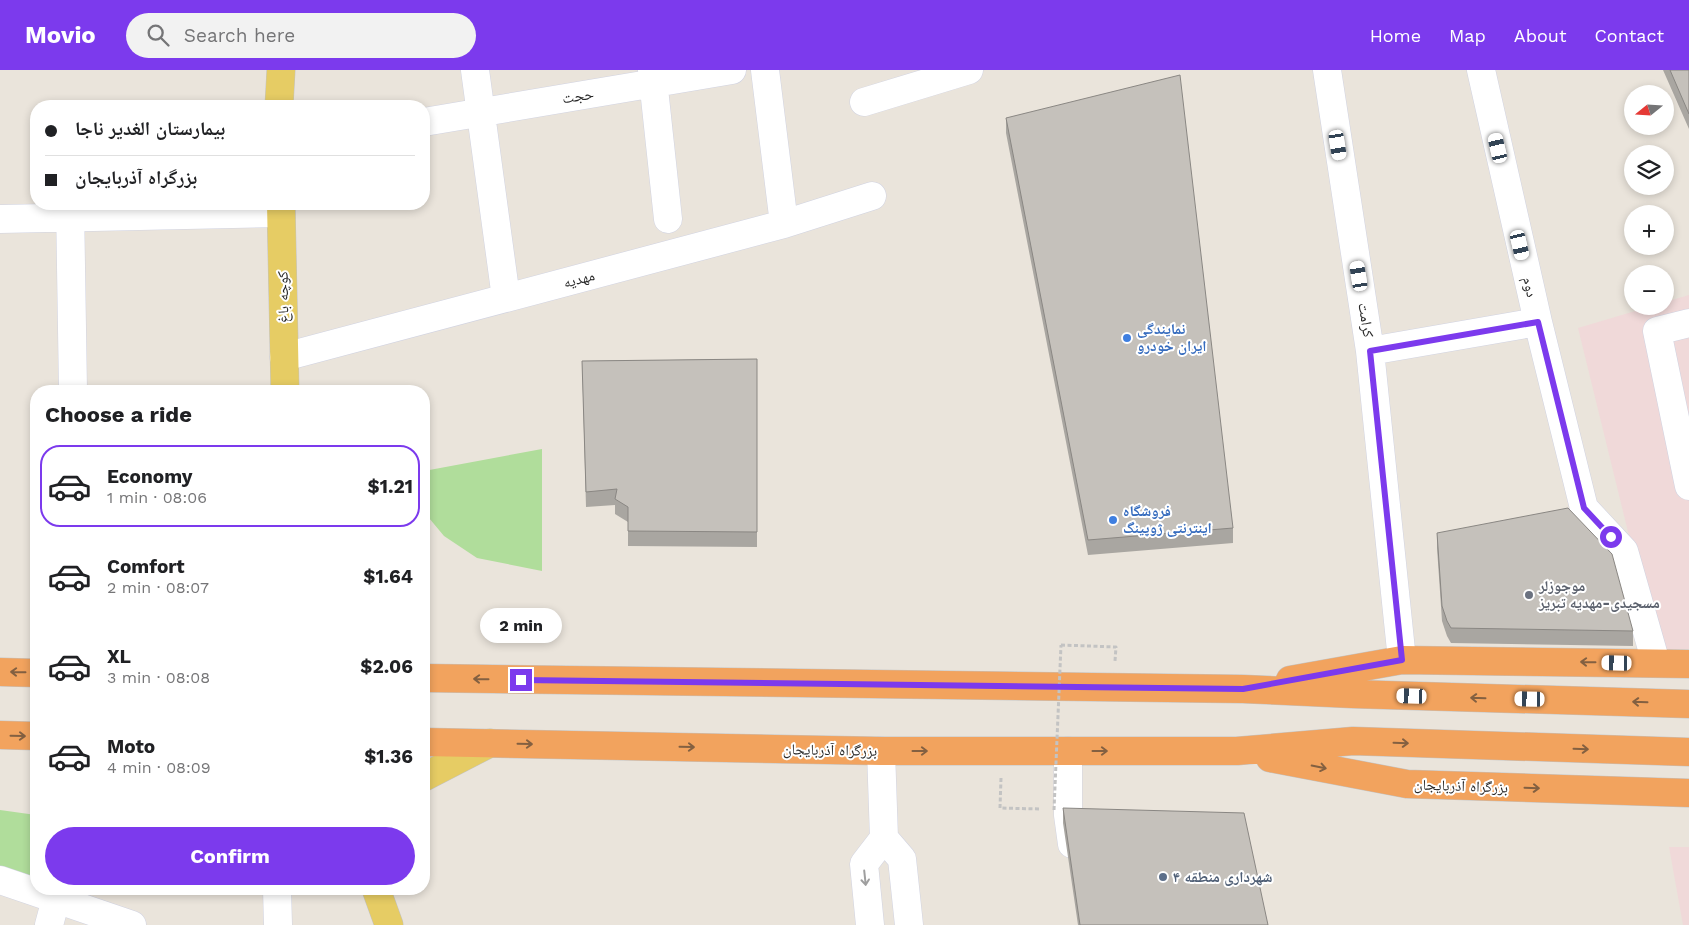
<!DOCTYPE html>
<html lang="en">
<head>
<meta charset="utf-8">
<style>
  body { margin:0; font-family:"Work Sans","Noto Naskh Arabic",sans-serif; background:#f2f2f2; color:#202124; height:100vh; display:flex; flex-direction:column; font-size:19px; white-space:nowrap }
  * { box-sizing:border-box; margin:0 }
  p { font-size:16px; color:#757577 }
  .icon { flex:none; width:28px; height:28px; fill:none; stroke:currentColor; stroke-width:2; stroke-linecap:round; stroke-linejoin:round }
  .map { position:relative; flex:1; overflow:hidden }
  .drawer { position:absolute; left:30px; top:315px; width:400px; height:510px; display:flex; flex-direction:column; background:#fff; border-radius:20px; box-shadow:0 2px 8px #0003 }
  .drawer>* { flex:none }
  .banner { position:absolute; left:30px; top:30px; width:400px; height:110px; border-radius:20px; box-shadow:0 2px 8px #0003; display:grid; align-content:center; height:110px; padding:0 15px; background:#fff }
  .needle { width:32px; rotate:252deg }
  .fabs { position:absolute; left:1624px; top:15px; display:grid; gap:10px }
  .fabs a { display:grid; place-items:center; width:50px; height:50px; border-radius:50%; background:#fff; box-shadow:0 2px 8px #0003; font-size:25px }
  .end { position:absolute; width:22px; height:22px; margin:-11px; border:6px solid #7c3aed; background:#fff; box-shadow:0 0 0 2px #fff }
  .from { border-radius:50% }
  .bubble { position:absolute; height:35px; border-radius:18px; background:#fff; box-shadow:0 2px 8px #0003; font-size:16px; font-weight:700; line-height:35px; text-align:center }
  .car { position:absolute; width:15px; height:30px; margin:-15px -8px; border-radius:6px; box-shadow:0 0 4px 1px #0007; background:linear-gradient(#fff 24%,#345 0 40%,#fff 0 76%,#345 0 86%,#fff 0) }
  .banner b { display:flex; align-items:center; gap:18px; height:48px; font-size:19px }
  .banner b+b { border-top:1px solid #e0e0e0 }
  .banner i { width:12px; height:12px; background:#202124 }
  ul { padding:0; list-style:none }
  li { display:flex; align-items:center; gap:15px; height:82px; margin:0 10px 8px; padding:0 5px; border:2px solid transparent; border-radius:20px }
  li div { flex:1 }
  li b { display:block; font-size:19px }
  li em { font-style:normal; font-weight:700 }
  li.current { border-color:#7c3aed }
  li>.icon { width:45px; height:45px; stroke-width:1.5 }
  h2 { padding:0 15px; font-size:22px; line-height:60px }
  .button { display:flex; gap:10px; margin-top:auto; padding:10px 15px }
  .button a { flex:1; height:58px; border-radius:30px; background:#7c3aed; color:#fff; font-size:20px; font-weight:700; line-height:58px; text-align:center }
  header { display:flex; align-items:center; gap:30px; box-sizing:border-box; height:70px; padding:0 25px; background:#7c3aed; color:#fff }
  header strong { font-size:24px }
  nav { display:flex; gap:28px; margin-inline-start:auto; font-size:18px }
  .search { width:350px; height:45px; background:#f2f2f2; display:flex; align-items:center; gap:12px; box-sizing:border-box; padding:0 18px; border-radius:28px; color:#757577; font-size:19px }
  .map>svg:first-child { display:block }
</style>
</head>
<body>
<header>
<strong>Movio</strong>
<div class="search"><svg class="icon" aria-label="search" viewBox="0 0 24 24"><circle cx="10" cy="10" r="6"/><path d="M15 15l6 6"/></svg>Search here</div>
<nav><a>Home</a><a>Map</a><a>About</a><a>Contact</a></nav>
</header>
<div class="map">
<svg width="1689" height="855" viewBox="0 0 1689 855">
  <rect width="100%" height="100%" fill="#eae4db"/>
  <!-- medical -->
  <path fill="#f0d9d9" d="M1689 225V579L1657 580 1578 258 1652 236H1665V232Z
    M1669 777H1689V855H1683Z"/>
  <!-- green -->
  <path fill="#b0dd9b" d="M542 379V501L477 488 444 466 424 442V401Z
    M0 740 36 745V819L0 810Z"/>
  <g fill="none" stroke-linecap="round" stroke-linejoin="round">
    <!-- minor casing -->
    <g stroke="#d1d3e1" stroke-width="29">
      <path id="minor" d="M475 0 506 228
        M652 0 668 149
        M765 0 784 154
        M1327 0 1370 281 1402 590
        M1481 0 1538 252 1584 438 1624 481 1656 593
        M864 32 969 0
        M424 52 732 0
        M70 134 73 321
        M0 149 281 143
        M1689 253 1657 261 1689 416
        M1370 281 1538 252
        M284 287 784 154 872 126
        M881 681 884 768 902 789 909 855
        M1068 681V745L1072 774
        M0 810 132 855
        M277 819 278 855
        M49 855 56 829
        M870 855 864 794 884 768"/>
    </g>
    <!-- major casing -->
    <g stroke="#c3c3c3" stroke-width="29">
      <path id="major" d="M279 36 281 0
        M281 134 285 321
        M424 707 490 673
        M376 819 389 855"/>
    </g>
    <!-- highway casing -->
    <g stroke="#c3c3c3" stroke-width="29">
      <path id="highway" d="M0 602 36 603
        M424 608 1243 619 1352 624 1689 634
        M1290 610 1402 590 1689 594
        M0 665 36 666
        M424 672 881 681H1237L1353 671 1689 682
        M1270 688 1407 714 1689 723"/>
    </g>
    <!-- path -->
    <path stroke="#c3c3c3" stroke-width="3" stroke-dasharray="4 2.5" stroke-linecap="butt" d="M1061 575 1116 577 1115 591
      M33 577 34 572 36 573
      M1001 708 1000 738 1041 739"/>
    <!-- minor -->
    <use href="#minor" stroke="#fff" stroke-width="28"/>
    <!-- major -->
    <use href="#major" stroke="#e6cc64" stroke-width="28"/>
    <!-- highway -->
    <use href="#highway" stroke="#f2a35e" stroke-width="28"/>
    <!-- path-bridge -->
    <path stroke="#c3c3c3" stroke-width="3" stroke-dasharray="4 2.5" stroke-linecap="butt" d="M1054 740 1061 575"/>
  </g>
  <!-- wall -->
  <path fill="#a9a6a1" d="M1663 0H1689V59Z
    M1006 48 1233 458V473L1088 485 1006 63Z
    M757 289V477L628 476V452L615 444V435L586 437 582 291Z
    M1437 463 1633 561V576L1451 573 1447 566 1442 551 1437 478Z
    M1063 738 1268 855H1078L1063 753Z"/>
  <!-- building -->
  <path fill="#c5c1bb" stroke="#8a8783" d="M1670 0H1689V44Z
    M1180 5 1233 458 1088 470 1006 48Z
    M757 289V462L628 461V437L615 429 617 419 586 422 582 291Z
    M1568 438 1612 484 1633 561 1451 558 1447 551 1442 536 1437 463Z
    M1063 738 1244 743 1268 855H1080Z"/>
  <!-- one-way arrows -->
  <defs><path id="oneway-shaft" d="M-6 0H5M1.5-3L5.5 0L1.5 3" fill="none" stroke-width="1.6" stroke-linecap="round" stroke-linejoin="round" transform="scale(1.25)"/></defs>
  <g stroke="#836041">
    <use href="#oneway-shaft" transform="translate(1588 592) rotate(-179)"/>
    <use href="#oneway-shaft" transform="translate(18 602) rotate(-179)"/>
    <use href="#oneway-shaft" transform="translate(481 609) rotate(-179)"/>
    <use href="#oneway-shaft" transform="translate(1478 628) rotate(-178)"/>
    <use href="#oneway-shaft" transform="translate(1640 632) rotate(-178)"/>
    <use href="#oneway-shaft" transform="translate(18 666) rotate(1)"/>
    <use href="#oneway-shaft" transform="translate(1401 673) rotate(2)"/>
    <use href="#oneway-shaft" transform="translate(525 674) rotate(1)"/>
    <use href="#oneway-shaft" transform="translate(687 677) rotate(1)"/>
    <use href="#oneway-shaft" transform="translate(1581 679) rotate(2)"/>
    <use href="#oneway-shaft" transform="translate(920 681)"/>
    <use href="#oneway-shaft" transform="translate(1100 681)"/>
    <use href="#oneway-shaft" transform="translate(1319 697) rotate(11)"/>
    <use href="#oneway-shaft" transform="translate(1532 718) rotate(2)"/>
  </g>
  <use stroke="#9f9f9f" href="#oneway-shaft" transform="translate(865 808) rotate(84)"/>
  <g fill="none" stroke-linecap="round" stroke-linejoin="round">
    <!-- route -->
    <path stroke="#7c3aed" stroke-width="6" d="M521 610 1243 619 1402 590 1370 281 1538 252 1584 438 1611 467"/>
  </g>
  <!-- markers -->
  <g fill="#3f7fe0" stroke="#fff" stroke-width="2">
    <circle cx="1127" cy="268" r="5"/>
    <circle cx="1113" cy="450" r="5"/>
  </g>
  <circle fill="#6b7280" stroke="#fff" stroke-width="2" cx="1529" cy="525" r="5"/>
  <circle fill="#5c6f8a" stroke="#fff" stroke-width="2" cx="1163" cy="807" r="5"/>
  <g text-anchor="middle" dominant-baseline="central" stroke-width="4" stroke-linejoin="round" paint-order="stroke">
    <!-- street labels -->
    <g font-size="15" fill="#292929" stroke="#fff">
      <text transform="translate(578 26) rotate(-9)">حجت</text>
      <text transform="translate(579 209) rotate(-15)">مهدیه</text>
      <text transform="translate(1530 217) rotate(77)">دوم</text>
      <text transform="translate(283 227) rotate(-91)">کوچه باغ</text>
      <text transform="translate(1366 250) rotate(81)">کرامت</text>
      <text transform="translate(830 680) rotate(1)">بزرگراه آذربایجان</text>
      <text transform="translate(1461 716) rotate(2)">بزرگراه آذربایجان</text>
    </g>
    <!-- shop labels -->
    <g font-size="15" font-weight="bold" fill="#366cbe" stroke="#fff" text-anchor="start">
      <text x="1137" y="259">نمایندگی<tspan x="1137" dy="17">ایران خودرو</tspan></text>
      <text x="1123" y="441">فروشگاه<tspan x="1123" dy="17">اینترنتی ژوپینگ</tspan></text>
    </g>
    <!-- worship labels -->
    <g font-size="15" font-weight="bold" fill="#5b616d" stroke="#fff" text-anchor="start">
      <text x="1539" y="516">موجوزلر<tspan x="1539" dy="17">مسجیدی-مهدیه تبریز</tspan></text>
    </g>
    <!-- service labels -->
    <g font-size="15" font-weight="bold" fill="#4e5e75" stroke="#fff" text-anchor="start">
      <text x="1173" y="807">شهرداری منطقه ۴</text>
    </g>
  </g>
</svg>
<div class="fabs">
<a><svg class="needle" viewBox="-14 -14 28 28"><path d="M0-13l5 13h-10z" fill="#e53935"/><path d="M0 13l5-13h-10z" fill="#757577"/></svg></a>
<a><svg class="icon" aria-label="layers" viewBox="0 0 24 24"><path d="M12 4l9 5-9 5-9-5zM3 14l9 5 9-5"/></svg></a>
<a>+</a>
<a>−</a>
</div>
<i class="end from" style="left:1611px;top:467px"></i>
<i class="end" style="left:521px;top:610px"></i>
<div class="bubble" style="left:480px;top:538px;width:82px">2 min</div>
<i class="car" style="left:1338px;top:75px;rotate:171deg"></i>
<i class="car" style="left:1498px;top:78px;rotate:347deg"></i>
<i class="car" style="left:1520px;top:175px;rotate:167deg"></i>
<i class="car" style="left:1359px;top:206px;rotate:351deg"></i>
<i class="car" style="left:1617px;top:593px;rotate:271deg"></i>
<i class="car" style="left:1412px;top:626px;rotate:272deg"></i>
<i class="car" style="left:1530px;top:629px;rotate:271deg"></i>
<div class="banner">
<b><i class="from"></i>بیمارستان الغدیر ناجا</b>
<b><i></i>بزرگراه آذربایجان</b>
</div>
<section class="drawer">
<h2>Choose a ride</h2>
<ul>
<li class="current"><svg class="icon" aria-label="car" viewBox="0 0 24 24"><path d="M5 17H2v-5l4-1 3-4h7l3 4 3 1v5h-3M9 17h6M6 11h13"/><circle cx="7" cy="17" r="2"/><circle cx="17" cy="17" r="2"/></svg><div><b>Economy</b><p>1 min · 08:06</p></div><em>$1.21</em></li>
<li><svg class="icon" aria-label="car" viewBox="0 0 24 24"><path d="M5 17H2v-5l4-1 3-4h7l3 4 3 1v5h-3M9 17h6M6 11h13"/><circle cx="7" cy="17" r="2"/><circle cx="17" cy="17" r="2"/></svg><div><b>Comfort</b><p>2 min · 08:07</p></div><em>$1.64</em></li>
<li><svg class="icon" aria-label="car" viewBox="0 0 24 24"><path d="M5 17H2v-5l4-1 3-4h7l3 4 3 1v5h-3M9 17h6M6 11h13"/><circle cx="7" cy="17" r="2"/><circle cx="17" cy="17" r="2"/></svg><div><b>XL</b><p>3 min · 08:08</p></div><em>$2.06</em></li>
<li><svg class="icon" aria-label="car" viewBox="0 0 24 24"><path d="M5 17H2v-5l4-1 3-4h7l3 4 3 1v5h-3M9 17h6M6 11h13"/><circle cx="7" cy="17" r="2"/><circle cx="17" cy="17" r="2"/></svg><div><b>Moto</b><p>4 min · 08:09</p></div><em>$1.36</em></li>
</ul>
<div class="button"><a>Confirm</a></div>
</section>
</div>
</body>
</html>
